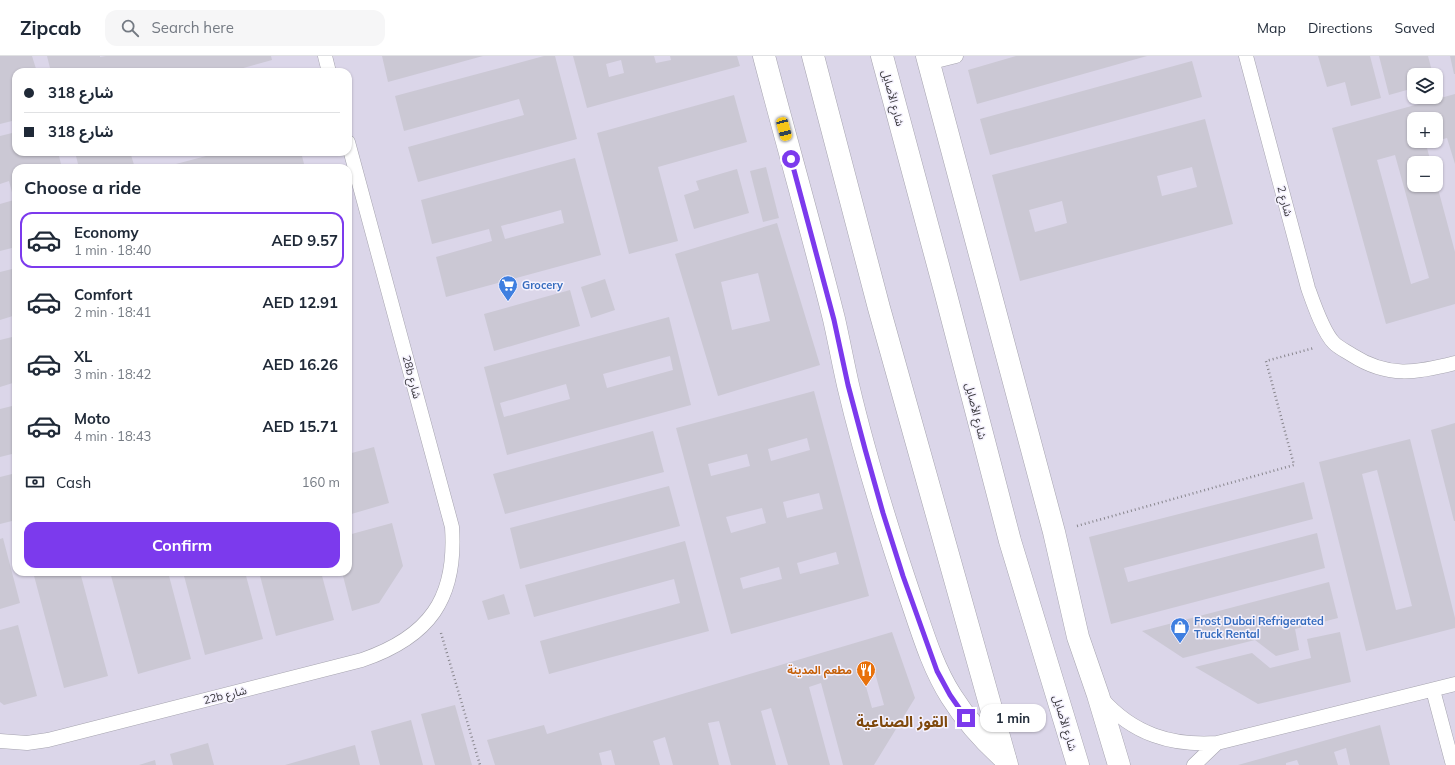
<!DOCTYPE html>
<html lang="en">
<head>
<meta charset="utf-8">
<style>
  body { margin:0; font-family:Mulish,"Noto Sans Arabic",sans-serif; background:#f6f6f7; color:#1f2937; height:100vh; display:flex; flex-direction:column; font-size:15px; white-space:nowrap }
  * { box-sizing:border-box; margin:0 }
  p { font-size:13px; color:#747a83 }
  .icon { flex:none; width:22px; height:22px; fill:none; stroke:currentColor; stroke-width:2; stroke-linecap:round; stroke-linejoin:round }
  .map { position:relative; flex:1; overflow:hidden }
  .details { position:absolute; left:12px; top:108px; width:340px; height:412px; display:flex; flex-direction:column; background:#fff; border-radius:12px; box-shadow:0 1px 3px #0004 }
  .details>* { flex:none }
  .top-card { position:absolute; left:12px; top:12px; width:340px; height:88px; border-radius:12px; box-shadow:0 1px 3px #0004; display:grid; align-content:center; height:88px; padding:0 12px; background:#fff }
  .buttons { position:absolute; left:1407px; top:12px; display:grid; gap:8px }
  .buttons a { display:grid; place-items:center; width:36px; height:36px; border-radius:8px; background:#fff; box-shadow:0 1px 3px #0004; font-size:20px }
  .end { position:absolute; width:18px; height:18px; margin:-9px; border:5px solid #7c3aed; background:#fff; box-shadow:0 0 0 2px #fff }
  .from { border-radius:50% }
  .bubble { position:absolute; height:28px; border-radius:12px; background:#fff; box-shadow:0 1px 3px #0004; font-size:13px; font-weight:700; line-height:28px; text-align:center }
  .car { position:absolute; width:12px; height:24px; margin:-12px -6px; border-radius:5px; box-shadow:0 0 3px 1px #0007; background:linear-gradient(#f5c518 24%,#345 0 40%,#f5c518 0 76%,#345 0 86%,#f5c518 0) }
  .top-card b { display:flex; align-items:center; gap:14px; height:38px; font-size:15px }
  .top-card b+b { border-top:1px solid #e0e1e3 }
  .top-card i { width:10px; height:10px; background:#1f2937 }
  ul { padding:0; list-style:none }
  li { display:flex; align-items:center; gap:12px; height:56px; margin:0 8px 6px; padding:0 4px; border:2px solid transparent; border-radius:12px }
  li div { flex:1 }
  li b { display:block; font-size:15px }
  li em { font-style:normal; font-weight:700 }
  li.active { border-color:#7c3aed }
  li>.icon { width:36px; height:36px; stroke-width:1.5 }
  h2 { padding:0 12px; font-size:18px; line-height:48px }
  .pay { display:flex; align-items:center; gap:10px; height:44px; padding:0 12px; font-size:15px }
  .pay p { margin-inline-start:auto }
  .action { display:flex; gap:8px; margin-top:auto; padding:8px 12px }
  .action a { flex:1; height:46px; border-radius:12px; background:#7c3aed; color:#fff; font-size:16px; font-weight:700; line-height:46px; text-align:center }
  header { display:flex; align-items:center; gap:24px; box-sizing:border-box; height:56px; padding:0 20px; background:#fff; border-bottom:1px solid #e0e1e3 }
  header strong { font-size:19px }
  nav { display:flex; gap:22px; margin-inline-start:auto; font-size:14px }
  .search { width:280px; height:36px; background:#f6f6f7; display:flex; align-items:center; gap:10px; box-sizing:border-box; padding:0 14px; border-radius:12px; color:#747a83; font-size:15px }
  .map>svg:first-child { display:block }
</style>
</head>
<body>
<header>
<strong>Zipcab</strong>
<div class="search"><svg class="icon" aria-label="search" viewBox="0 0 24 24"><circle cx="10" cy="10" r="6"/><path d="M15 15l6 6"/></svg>Search here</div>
<nav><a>Map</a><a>Directions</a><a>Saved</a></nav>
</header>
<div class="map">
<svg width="1455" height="709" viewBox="0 0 1455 709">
  <rect width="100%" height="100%" fill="#e8e5f1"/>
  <!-- built -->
  <path fill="#dbd6e9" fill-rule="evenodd" d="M0 0H1455V709H0ZM16 16H348V96H16ZM1414 19H1436V41H1414ZM1414 63H1436V85H1414ZM1414 107H1436V129H1414ZM16 112H348V516H16Z"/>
  <!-- building -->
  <path fill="#cbc8d4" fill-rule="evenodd" d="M0 0H32L37 16H16V64L0 68Z
    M47 0H100V1L106 0H271L272 4 229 16H51Z
    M382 0H483L388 26Z
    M544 0H555L577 83 418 126 408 91 524 59 519 43 404 75 395 40Z
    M573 0H654L656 7 671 4 670 0H737L740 10 587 52ZM621 4 624 17 609 21 606 8Z
    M1016 0H1147L977 48 968 14Z
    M1318 0H1370L1381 42 1351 50 1345 26 1327 31Z
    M1379 0H1428L1433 19H1414V32L1389 39Z
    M1450 0H1455V18H1454Z
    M1192 5 1202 41 990 99 980 63Z
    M280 13 281 16H271V15Z
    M1455 38V108L1447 82 1436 85V63H1414V85H1435L1426 88 1431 107H1414V129H1437L1455 196V248L1386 268 1332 72ZM1395 99 1429 222 1411 228 1377 104Z
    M734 39 747 86 658 111 678 185 629 198 597 77Z
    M1205 63 1233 168 1020 225 992 119ZM1192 111 1197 131 1162 140 1157 120ZM1062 145 1067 167 1035 176 1029 154Z
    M16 76V96H58L62 112H16V191L0 195V148L14 144 9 125 0 128V80Z
    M75 96H140V97L131 99 135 112H79Z
    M221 96H301L305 112H161Z
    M575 102 601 199 446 241 436 201 492 185 489 173 432 188 421 144ZM561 154 564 167 505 183 501 170Z
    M766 111 779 162 763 166 750 115Z
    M737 113 749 157 694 173 684 139 699 134 696 125Z
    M777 167 820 309 718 340 675 198ZM758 217 770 265 732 274 721 226Z
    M16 212V259L0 264V216Z
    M605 223 615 254 591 262 581 231Z
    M570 234 580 270 494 295 484 258Z
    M669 261 691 349 507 399 484 311ZM670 300 673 314 607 332 603 318ZM566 328 570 343 504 361 500 347Z
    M16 280V326L0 331V284Z
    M814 335 869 540 731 578 676 372ZM807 382 810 394 771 405 768 393ZM747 398 750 410 711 420 708 408ZM819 437 823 453 787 462 783 446ZM762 452 766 467 731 477 726 461ZM836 496 839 508 800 518 797 507ZM779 511 782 523 743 533 740 522Z
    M16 349V397L0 401V353Z
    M1455 367V465H1454L1431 374Z
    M653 375 664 416 505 458 493 418Z
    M1410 383 1455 562V572L1366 595 1319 406ZM1377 414 1412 550 1396 554 1362 418Z
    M374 391 389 447 348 459V398Z
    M16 417V464L0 468V421Z
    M1304 426 1313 463 1124 512 1128 526 1317 477 1325 512 1111 568 1089 481Z
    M669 430 680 470 520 513 510 472Z
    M392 467 403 510 379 547 352 555 342 516H348V479Z
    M3 482 20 547 0 553V483Z
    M685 485 709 575 549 618 540 585 680 547 674 523 534 561 525 529Z
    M33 516H80L108 620 64 632Z
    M110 516H168L191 603 138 618Z
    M183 516H245L263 583 205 599Z
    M259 516H321L334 564 276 580Z
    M1329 526 1338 562 1295 573 1299 594 1276 600 1255 584 1183 602 1142 575Z
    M504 538 510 558 488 564 482 545Z
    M18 569 37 640 4 649 0 646V574Z
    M892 576 915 642 874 709H843L821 627 809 631 830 709H788L771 652 761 655 776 709H731L719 665 708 667 719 709H673L665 681 653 685 660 709H615L611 694 599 697 602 709H495L487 684 544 669 547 678ZM875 617 884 649 872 652 863 620Z
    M1340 576 1351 626 1258 648 1195 611 1252 597 1270 612 1311 602 1307 583Z
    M455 649 472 709H435L421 658Z
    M411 664 423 709H380L371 675Z
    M1380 669 1390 709H1350L1346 692 1334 696 1338 709H1299L1297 704 1286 707V709H1238Z
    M208 687 214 709H173L170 698Z
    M355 689 360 709H285Z
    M155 704 156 709H139Z"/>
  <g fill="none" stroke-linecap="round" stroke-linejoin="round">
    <!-- lane casing -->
    <g stroke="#a6a4af" stroke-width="15">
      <path id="lane" d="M325 0 329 16
        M1246 0 1308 232C1313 246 1323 276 1334 287 1339 292 1346 295 1352 299 1388 322 1416 317 1455 307
        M928 7 956 0
        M1433 634 1453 709
        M1102 643C1133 678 1171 690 1217 687L1455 628
        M0 685 27 687 48 684 362 604C429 581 457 543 452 471L348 86
        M1194 709 1217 687"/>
    </g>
    <!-- street casing -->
    <g stroke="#a6a4af" stroke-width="23">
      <path id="street" d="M764 0C787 88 812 175 834 263 839 285 843 307 848 329 865 401 887 472 911 543 922 575 932 610 951 640 966 664 984 684 1005 703
        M927 0 1054 476 1078 581 1098 639 1119 709"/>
    </g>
    <!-- secondary casing -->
    <g stroke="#a6a4af" stroke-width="23">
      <path id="secondary" d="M813 0 879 252 1007 709
        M882 0 945 235 1010 485 1078 709"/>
    </g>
    <!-- path -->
    <path stroke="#88868d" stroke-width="2.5" stroke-dasharray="1 3" stroke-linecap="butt" d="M1077 470 1294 409 1266 305 1314 292
      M441 577 480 709"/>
    <!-- lane -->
    <use href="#lane" stroke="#fff" stroke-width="14"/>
    <!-- street -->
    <use href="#street" stroke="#fff" stroke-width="22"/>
    <!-- secondary -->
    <use href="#secondary" stroke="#fff" stroke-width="22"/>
  </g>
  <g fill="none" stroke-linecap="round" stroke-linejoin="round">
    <!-- route -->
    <path stroke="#7c3aed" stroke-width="5" d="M791 103 834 264 848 329 865 393 883 457 903 520 937 615 950 639 966 662"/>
  </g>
  <!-- icons -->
  <defs>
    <g id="supermarket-pin" transform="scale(1)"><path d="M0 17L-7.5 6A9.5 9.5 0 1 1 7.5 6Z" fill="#3f7fe0" stroke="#f5f2fe"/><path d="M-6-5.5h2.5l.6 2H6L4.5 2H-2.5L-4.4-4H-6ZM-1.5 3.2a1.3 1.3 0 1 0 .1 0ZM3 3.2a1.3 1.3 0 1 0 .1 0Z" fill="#fff"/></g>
    <g id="shop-pin" transform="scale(1)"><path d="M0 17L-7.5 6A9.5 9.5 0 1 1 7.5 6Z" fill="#3f7fe0" stroke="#f5f2fe"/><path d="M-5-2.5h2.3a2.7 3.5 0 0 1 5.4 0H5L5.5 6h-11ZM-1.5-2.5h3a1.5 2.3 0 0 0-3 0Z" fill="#fff"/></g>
    <g id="restaurant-pin" transform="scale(1)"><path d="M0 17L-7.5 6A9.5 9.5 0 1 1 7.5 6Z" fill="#e8710a" stroke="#f5f2fe"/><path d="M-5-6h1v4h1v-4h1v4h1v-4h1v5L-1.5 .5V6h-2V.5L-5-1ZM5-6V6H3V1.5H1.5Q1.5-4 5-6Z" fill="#fff"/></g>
  </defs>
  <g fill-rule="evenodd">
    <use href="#supermarket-pin" x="508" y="229"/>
    <use href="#shop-pin" x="1180" y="571"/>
    <use href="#restaurant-pin" x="866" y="614"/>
  </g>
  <g text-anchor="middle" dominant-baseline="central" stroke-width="3" stroke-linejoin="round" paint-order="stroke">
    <!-- street labels -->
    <g font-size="11" fill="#38373b" stroke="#f5f2fe">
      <text transform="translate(893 42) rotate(75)">شارع الأصايل</text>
      <text transform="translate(1285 145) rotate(75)">شارع 2</text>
      <text transform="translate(412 321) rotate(75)">28b شارع</text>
      <text transform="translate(976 355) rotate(76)">شارع الأصايل</text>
      <text transform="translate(225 639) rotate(-14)">22b شارع</text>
      <text transform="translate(1065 667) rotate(73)">شارع الأصايل</text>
    </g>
    <!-- shop labels -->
    <g font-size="11" font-weight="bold" fill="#366cbe" stroke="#f5f2fe" text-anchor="start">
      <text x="522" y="229">Grocery</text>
      <text x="1194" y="565">Frost Dubai Refrigerated<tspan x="1194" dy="13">Truck Rental</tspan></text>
    </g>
    <!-- food labels -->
    <g font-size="11" font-weight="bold" fill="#c56008" stroke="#f5f2fe" text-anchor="end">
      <text x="852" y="614">مطعم المدينة</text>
    </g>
    <!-- district labels -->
    <g font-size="15" font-weight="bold" fill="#7e480c" stroke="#f5f2fe">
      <text x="902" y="665">القوز الصناعية</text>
    </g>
  </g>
</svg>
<div class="buttons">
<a><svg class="icon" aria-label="layers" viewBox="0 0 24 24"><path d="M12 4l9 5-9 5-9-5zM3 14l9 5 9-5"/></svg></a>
<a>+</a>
<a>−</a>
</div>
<i class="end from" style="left:791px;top:103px"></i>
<i class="end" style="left:966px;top:662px"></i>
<div class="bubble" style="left:980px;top:648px;width:66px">1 min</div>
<i class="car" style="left:784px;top:73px;rotate:165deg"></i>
<div class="top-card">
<b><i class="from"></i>شارع 318</b>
<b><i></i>شارع 318</b>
</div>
<section class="details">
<h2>Choose a ride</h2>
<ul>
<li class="active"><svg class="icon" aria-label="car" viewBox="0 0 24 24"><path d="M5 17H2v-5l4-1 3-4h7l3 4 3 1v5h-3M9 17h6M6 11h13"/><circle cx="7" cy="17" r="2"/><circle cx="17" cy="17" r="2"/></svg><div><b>Economy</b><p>1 min · 18:40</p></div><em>AED 9.57</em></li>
<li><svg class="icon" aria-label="car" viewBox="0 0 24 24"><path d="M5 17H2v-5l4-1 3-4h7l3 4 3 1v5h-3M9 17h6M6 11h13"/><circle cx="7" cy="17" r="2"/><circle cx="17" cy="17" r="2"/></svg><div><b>Comfort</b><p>2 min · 18:41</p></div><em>AED 12.91</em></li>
<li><svg class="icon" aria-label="car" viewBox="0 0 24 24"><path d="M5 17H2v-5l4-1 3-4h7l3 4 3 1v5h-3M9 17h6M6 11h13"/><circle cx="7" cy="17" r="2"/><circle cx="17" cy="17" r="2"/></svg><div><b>XL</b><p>3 min · 18:42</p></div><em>AED 16.26</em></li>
<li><svg class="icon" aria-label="car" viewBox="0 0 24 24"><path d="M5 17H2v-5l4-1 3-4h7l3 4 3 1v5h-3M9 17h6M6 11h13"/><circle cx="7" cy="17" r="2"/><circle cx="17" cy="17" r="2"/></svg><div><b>Moto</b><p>4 min · 18:43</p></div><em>AED 15.71</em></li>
</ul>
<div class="pay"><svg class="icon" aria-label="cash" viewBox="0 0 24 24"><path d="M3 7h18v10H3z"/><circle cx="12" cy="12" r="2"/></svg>Cash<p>160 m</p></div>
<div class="action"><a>Confirm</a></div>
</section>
</div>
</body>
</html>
